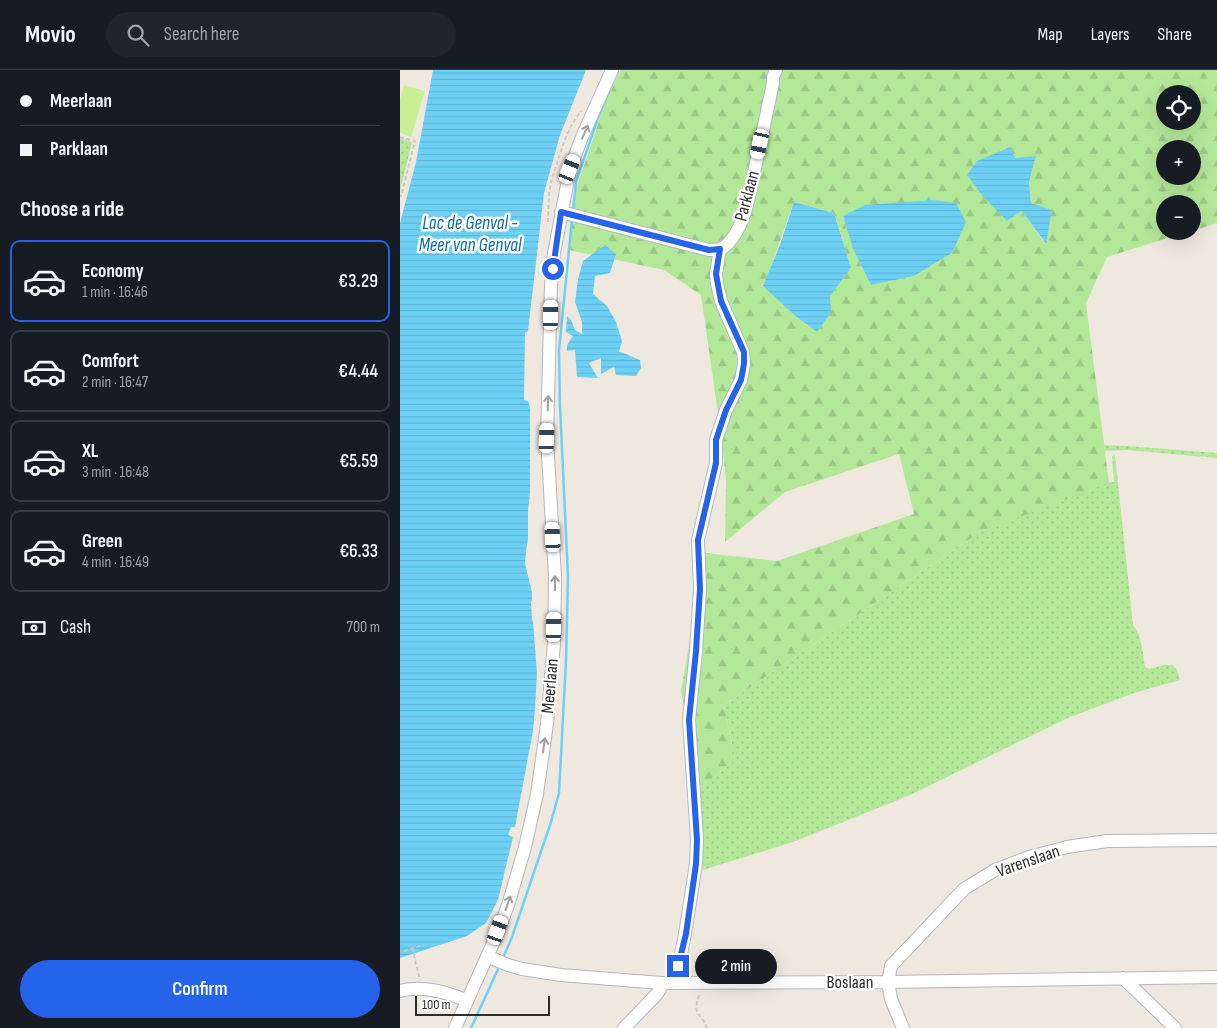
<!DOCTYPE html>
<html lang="en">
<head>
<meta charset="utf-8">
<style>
  body { margin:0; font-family:"Sofia Sans Condensed",sans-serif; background:#20242c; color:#f1f3f6; height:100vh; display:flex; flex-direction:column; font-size:19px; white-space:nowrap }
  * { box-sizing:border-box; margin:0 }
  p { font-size:16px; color:#9ea1a6 }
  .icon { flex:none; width:28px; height:28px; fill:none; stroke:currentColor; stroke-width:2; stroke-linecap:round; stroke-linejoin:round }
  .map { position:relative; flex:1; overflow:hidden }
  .sheet { display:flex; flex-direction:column; background:#171b24; width:400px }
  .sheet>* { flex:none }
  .top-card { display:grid; align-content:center; height:110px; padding:0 20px; background:#171b24 }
  .tools { position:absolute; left:756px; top:15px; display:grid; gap:10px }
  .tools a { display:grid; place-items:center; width:45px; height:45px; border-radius:50%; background:#171b24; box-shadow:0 5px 20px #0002; font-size:25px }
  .scale { position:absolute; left:15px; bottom:12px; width:135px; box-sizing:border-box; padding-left:5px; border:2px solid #2d2d2d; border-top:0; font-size:14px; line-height:18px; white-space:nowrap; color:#2d2d2d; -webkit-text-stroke:4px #fff; paint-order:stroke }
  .end { position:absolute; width:22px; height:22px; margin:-11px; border:6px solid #2563eb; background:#fff; box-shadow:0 0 0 2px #fff }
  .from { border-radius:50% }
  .bubble { position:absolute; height:35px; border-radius:18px; background:#171b24; box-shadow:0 5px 20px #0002; font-size:16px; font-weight:600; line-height:35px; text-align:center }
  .car { position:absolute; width:15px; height:30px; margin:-15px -8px; border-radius:6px; box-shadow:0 0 4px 1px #0007; background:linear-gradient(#fff 24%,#345 0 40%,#fff 0 76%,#345 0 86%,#fff 0) }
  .top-card b { display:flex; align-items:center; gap:18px; height:48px; font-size:19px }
  .top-card b+b { border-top:1px solid #363941 }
  .top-card i { width:12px; height:12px; background:#f1f3f6 }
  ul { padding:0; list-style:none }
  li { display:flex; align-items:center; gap:15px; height:82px; margin:0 10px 8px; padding:0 10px; border:2px solid #363941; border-radius:10px }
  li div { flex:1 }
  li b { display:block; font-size:19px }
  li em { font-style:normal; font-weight:600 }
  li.current { border-color:#2563eb }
  li>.icon { width:45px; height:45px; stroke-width:1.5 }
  h2 { padding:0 20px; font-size:22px; line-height:60px }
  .pay { display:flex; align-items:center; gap:12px; height:55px; padding:0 20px; font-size:19px }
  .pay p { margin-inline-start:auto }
  .button { display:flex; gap:10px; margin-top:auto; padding:10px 20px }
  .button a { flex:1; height:58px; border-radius:30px; background:#2563eb; color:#fff; font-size:20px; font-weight:600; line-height:58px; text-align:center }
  header { display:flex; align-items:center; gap:30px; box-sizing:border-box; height:70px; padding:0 25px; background:#171b24; border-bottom:1px solid #363941 }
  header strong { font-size:24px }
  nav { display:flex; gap:28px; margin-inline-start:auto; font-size:18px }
  .search { width:350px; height:45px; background:#20242c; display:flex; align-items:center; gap:12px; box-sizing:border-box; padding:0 18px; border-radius:28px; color:#9ea1a6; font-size:19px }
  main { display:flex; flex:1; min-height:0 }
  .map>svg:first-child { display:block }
</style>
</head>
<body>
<header>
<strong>Movio</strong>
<div class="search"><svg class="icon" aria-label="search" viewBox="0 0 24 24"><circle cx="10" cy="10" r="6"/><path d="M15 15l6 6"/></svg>Search here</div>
<nav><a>Map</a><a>Layers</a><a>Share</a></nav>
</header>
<main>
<section class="sheet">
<div class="top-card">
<b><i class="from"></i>Meerlaan</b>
<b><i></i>Parklaan</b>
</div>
<h2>Choose a ride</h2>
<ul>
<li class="current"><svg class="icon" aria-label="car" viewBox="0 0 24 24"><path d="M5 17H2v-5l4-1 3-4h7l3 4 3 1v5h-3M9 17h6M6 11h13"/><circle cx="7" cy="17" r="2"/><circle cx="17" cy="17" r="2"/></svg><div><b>Economy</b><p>1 min · 16:46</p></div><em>€3.29</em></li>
<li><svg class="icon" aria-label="car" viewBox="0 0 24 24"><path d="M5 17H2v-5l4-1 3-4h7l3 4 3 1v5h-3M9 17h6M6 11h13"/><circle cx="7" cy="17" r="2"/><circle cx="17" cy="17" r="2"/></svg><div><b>Comfort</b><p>2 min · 16:47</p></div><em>€4.44</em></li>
<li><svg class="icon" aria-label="car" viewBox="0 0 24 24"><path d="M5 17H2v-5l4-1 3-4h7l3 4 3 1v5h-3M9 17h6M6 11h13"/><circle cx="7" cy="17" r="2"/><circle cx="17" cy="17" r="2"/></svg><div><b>XL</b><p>3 min · 16:48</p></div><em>€5.59</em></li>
<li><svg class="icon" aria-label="car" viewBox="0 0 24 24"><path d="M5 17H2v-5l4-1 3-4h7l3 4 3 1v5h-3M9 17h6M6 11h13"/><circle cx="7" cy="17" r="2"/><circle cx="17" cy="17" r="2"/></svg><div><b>Green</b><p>4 min · 16:49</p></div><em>€6.33</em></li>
</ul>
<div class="pay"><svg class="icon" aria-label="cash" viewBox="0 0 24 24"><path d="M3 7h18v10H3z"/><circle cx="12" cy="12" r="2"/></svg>Cash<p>700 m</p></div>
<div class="button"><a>Confirm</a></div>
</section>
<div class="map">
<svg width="817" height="958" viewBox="0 0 817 958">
  <defs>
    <pattern id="grass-dots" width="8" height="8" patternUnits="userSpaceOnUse" patternTransform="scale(1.25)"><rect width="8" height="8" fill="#b4e899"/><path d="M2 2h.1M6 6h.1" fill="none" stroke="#9bc784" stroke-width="1.8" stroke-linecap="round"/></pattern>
    <pattern id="forest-firs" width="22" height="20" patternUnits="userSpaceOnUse" patternTransform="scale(1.25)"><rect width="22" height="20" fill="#b4e899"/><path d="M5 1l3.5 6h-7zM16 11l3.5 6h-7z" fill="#9bc784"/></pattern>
    <pattern id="water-rules" width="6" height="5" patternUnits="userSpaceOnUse" patternTransform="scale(1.25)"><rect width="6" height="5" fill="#6dd1f5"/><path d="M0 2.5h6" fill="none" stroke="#5fb4d2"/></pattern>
  </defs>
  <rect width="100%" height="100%" fill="#efe8df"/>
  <!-- grass -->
  <path fill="url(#grass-dots)" d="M0 68 12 72 0 121Z
    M704 375 727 376 817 383V388L728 380 705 381Z
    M715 385 733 555C743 568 742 581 745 597L749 599 764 595H772L776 598 780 610 737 622 670 647 508 726 393 772 303 800 300 718 335 690 324 635 580 462 703 413 714 412 712 386Z"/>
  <!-- forest -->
  <path fill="url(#forest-firs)" fill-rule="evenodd" d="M220 0H817V153L793 161 792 134H765V161H790L707 187 686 233 709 413 580 462 324 635 335 690 300 718 281 621 305 483 377 491 514 444 499 384 385 422 325 472 326 410 322 371 301 225 264 200 169 180 175 122 204 36ZM765 24H792V51H765ZM765 79H792V106H765ZM636 86 629 112 631 134 652 140 645 174 622 141 607 151ZM394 132 434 143 451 198 430 226 417 262 394 245 364 216ZM443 146 552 183 514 206 471 215 453 179Z"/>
  <!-- pitch -->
  <path fill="#c9ef94" d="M4 15 25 21 11 67 0 63V29Z"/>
  <!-- water -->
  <path fill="url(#water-rules)" d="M33 0H186L160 65 144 123 128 261 125 263 124 330 128 331 130 337V423L128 440V469L126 481 125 494 132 522V531H131L132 550 133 551 137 604 135 638 133 661 115 757H111L108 765 113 767 98 830 86 853 67 866 0 888V153L16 92Z
    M610 77 615 88 636 86 629 112 631 133 652 140 646 174 622 141 607 151 581 124 567 105 577 91Z
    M533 130 556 133 566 152 552 183 514 206 471 215 453 179 443 146 465 135Z
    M394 132 434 143 451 198 430 226 431 242 417 262 394 245 363 216 381 172Z
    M205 175 216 184 210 203 195 206 193 224 207 236 216 252 222 271 219 282C227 283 233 288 240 290L241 298 236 306 216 305 214 297 201 304V288L189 293 198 308 177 307 175 280 167 281V275L173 266 166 262 167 246 171 250 175 260 182 264V252L175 232 178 209 183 191Z"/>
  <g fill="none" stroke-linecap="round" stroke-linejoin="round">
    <!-- stream -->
    <path stroke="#6dd1f5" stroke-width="2.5" d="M173 141 176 112 198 48 209 22
      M103 888 112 867 151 752 159 723 166 591 168 507 160 336 159 281 172 149
      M71 958 100 895"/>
    <!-- minor casing -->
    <g stroke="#b3b5c1" stroke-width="14">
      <path id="minor" d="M161 142 309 180C313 180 318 180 321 179 336 170 344 147 348 131L373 13V7L376 0
        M87 886 108 895 122 899 161 905 261 913 488 912 817 907
        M723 908 775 958
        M275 913 285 864 296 794 297 769 289 650 296 581 300 519 298 470 316 393V370L326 340 341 310 344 294 343 282 321 231 317 214 316 204 320 179
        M0 921C22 915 45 922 66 930
        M55 958 99 860 109 832 125 777 137 724 147 654 154 573 155 507 147 368 151 215 154 183 170 99 182 67 212 0
        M224 958 257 924 260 919 261 913
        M503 958 491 929 488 912 491 896 564 819 595 800 629 787 667 777 707 771 817 770"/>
    </g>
    <!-- path -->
    <path stroke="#c8c8c8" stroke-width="2" stroke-dasharray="4 2.5" stroke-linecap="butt" d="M0 67 15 71 1 126 0 125
      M148 152 149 123 152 108 165 69 172 54 181 41
      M12 878 20 910
      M4 881 23 875
      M299 925C292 947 301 942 307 958"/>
    <!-- minor -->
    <use href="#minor" stroke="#fff" stroke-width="12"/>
  </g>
  <!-- one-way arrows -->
  <defs><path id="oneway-shaft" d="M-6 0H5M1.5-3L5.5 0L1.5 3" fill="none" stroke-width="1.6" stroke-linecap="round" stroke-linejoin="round" transform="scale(1.25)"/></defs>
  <g stroke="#a0a0a0">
    <use href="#oneway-shaft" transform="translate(185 62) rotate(-66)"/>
    <use href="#oneway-shaft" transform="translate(148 333) rotate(-88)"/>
    <use href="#oneway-shaft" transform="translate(155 513) rotate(-90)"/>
    <use href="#oneway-shaft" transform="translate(144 675) rotate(-82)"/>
    <use href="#oneway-shaft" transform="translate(108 833) rotate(-71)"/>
  </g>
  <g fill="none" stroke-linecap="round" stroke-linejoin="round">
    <!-- route -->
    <path stroke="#2563eb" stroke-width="6" d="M153 199 161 142 309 180 320 179 316 204 321 231 344 282V294L341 310 326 340 316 370V393L298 470 300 519 296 581 289 650 297 770 296 794 286 864 278 896"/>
  </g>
  <g text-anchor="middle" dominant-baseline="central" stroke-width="5" stroke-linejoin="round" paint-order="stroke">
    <!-- street labels -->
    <g font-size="18" fill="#2d2d2d" stroke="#fff">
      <text transform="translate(347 126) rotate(-75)">Parklaan</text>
      <text transform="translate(150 616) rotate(-85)">Meerlaan</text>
      <text transform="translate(628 791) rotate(-19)">Varenslaan</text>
      <text x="450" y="912">Boslaan</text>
    </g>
    <!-- water labels -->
    <g font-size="19" font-style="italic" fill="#0670a7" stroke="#fff">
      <text x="70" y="153">Lac de Genval -<tspan x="70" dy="22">Meer van Genval</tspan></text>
    </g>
  </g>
</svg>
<div class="tools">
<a><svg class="icon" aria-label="locate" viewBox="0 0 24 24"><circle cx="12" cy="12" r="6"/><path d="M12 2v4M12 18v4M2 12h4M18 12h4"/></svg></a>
<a>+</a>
<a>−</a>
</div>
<div class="scale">100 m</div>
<i class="end from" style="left:153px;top:199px"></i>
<i class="end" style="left:278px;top:896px"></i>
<div class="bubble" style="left:295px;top:879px;width:82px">2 min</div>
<i class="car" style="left:360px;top:74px;rotate:192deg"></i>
<i class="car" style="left:170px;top:99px;rotate:22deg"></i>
<i class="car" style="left:151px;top:245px;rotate:1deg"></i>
<i class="car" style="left:147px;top:368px;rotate:2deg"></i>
<i class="car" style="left:153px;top:467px;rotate:357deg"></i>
<i class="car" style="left:154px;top:557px;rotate:1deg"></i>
<i class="car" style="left:98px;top:860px;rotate:20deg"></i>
</div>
</main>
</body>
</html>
